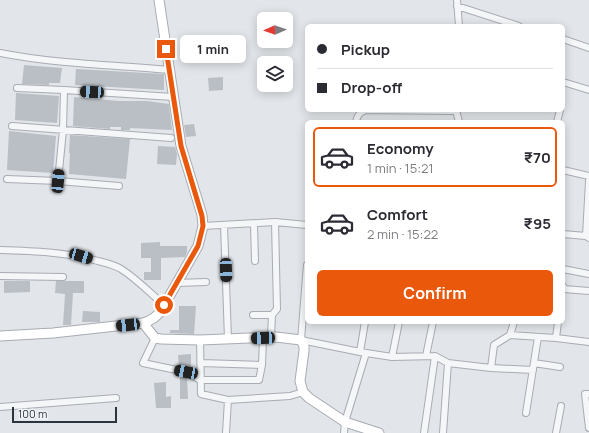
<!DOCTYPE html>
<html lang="en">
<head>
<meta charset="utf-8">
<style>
  body { margin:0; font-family:Manrope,sans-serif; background:#f7f7f7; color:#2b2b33; height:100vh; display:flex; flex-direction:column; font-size:15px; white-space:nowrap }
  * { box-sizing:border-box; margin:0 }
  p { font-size:13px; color:#7c7c81 }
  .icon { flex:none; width:22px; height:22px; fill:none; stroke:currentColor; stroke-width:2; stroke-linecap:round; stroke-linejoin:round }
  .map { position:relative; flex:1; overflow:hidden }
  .panel { position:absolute; left:305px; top:120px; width:260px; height:204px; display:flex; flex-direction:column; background:#fff; border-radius:6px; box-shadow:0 2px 10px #0003 }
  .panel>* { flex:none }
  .hud { position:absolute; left:305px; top:24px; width:260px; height:88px; border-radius:6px; box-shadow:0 2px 10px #0003; display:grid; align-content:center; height:88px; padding:0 12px; background:#fff }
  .needle { width:26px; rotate:268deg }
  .buttons { position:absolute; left:257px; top:12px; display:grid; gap:8px }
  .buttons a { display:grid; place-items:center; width:36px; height:36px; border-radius:6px; background:#fff; box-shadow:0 2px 10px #0003; font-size:20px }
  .scale { position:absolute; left:12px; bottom:10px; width:105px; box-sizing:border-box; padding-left:4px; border:2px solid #2c343f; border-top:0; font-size:11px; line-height:14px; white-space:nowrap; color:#2c343f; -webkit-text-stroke:3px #f1f4f6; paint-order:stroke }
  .end { position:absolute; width:18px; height:18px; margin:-9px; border:5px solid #ea580c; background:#fff; box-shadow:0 0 0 2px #fff }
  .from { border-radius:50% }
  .bubble { position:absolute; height:28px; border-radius:6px; background:#fff; box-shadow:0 2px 10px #0003; font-size:13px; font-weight:700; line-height:28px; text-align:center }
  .car { position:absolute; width:12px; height:24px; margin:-12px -6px; border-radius:5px; box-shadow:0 0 3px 1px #0007; background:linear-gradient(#222 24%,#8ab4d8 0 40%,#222 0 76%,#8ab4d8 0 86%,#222 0) }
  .hud b { display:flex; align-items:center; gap:14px; height:38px; font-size:15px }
  .hud b+b { border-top:1px solid #e1e1e2 }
  .hud i { width:10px; height:10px; background:#2b2b33 }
  ul { padding:7px 0 0; list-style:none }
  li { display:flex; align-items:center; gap:12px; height:60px; margin:0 8px 6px; padding:0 4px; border:2px solid transparent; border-radius:6px }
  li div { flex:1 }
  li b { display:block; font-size:15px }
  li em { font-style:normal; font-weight:700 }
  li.active { border-color:#ea580c }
  li>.icon { width:36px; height:36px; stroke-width:1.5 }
  .action { display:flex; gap:8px; margin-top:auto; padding:8px 12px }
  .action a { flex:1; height:46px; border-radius:6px; background:#ea580c; color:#fff; font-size:16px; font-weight:700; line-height:46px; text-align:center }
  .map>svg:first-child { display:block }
</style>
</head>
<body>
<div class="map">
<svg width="589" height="433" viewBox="0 0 589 433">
  <rect width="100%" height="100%" fill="#e2e5e9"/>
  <!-- building -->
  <path fill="#babfc5" d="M24 65 62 68 60 83H49V85L22 84Z
    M76 69 164 74V90L75 85Z
    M223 77V90L209 91 208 78Z
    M16 93 59 96 57 123 15 120Z
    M74 97 119 101H147L169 104 172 130 130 128V130H121V127H110V129L73 126Z
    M194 124 196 136 186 137 184 125Z
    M9 131 56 136 53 173 7 170Z
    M70 135 130 139 126 179 69 174 70 153H69Z
    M158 146 175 147 177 154 176 165 157 164Z
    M160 242V246H187V252L185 257 161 258V280H144V272H151V258H141V243Z
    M4 281H30V292L4 293Z
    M56 281H84V293H73L71 325H63L65 294 55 293Z
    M179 306H196L194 334 170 333V330H179Z
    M83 311 100 312V322H82Z
    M191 354V366L187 367V368L179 366 178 355Z
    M180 375 187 378 188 399H180Z
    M166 382V397L171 396V408H156L154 383Z"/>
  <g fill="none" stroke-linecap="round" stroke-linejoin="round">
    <!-- street casing -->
    <g stroke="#a8acb3" stroke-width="8">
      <path id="street" d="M457 0 459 26
        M457 6 519 26
        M563 39 589 48
        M0 53C56 64 113 65 169 70
        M563 82 589 90
        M17 88 64 90
        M456 110 459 122
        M356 122C357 115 360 112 366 110L456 111
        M557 122 560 110
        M12 126 171 138
        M563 170 589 176
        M7 179 58 181 63 130 64 90 173 97
        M58 181 119 186
        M254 224 255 261
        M224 225 228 339
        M203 226 275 222 307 225
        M563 234 586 236 589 238
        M586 236 589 181
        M0 250C33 251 66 252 98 261 106 263 115 265 121 269 137 279 150 293 164 305
        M307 265 301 340 360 352 392 357 435 356 448 363 491 368 533 370
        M563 269 589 274
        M0 276 63 277
        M177 283 206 282
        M563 286 564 289 589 291
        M253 315H272
        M510 335 556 338 589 342
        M271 337 272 315 277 309 275 222
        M155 338 143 363 186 372 200 380H259L262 365 263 338
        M556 338 558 322
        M200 340 201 394 228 400 290 396 303 392
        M360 352 365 322
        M426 356 433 322
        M392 357 399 322
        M201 363 262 365
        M534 363 560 367
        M491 368 494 345 510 335 514 322
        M589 394H585L589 428
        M0 407 116 398
        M526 413 538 337
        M226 433 228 400
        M344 433 345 422 366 353
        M424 433 435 356
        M443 433 448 363
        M556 433 561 406"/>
    </g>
    <!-- secondary casing -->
    <g stroke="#a8acb3" stroke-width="11">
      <path id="secondary" d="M143 323 155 338 161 339 200 340 276 337 301 340 304 346V351L300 381 303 392 309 398 345 422 379 433
        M0 336 53 333 143 323C152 320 157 317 162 309L198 246 203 226 202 215 181 146 159 0"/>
    </g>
    <!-- street -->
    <use href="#street" stroke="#f4f6f7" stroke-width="6"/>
    <!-- secondary -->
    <use href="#secondary" stroke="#fff" stroke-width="9"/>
  </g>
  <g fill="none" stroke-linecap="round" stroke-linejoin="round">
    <!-- route -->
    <path stroke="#ea580c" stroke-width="5" d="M164 305 198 246 203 226 202 216 181 146 166 49"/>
  </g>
</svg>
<div class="buttons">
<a><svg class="needle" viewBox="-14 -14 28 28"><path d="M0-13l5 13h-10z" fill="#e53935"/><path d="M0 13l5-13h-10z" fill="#7c7c81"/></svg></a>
<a><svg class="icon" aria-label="layers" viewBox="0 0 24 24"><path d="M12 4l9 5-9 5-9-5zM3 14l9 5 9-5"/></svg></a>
</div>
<div class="scale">100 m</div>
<i class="end from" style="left:164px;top:305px"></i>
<i class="end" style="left:166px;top:49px"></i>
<div class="bubble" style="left:180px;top:35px;width:66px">1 min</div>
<i class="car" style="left:92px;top:92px;rotate:273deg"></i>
<i class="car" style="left:58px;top:181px;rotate:5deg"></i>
<i class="car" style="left:81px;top:256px;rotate:106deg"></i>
<i class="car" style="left:226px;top:270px;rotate:178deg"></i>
<i class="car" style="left:128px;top:325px;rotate:264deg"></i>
<i class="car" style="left:263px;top:338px;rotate:268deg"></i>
<i class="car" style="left:186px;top:372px;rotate:281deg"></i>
<div class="hud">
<b><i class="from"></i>Pickup</b>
<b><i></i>Drop-off</b>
</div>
<section class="panel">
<ul>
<li class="active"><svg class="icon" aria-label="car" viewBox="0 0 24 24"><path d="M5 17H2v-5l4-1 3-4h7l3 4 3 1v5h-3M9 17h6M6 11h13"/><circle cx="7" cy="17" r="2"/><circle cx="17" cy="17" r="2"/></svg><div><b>Economy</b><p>1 min · 15:21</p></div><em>₹70</em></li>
<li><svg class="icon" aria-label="car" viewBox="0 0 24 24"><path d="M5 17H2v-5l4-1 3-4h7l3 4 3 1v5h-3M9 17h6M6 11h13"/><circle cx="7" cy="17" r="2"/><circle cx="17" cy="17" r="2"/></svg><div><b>Comfort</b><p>2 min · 15:22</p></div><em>₹95</em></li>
</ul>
<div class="action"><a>Confirm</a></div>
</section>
</div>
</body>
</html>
